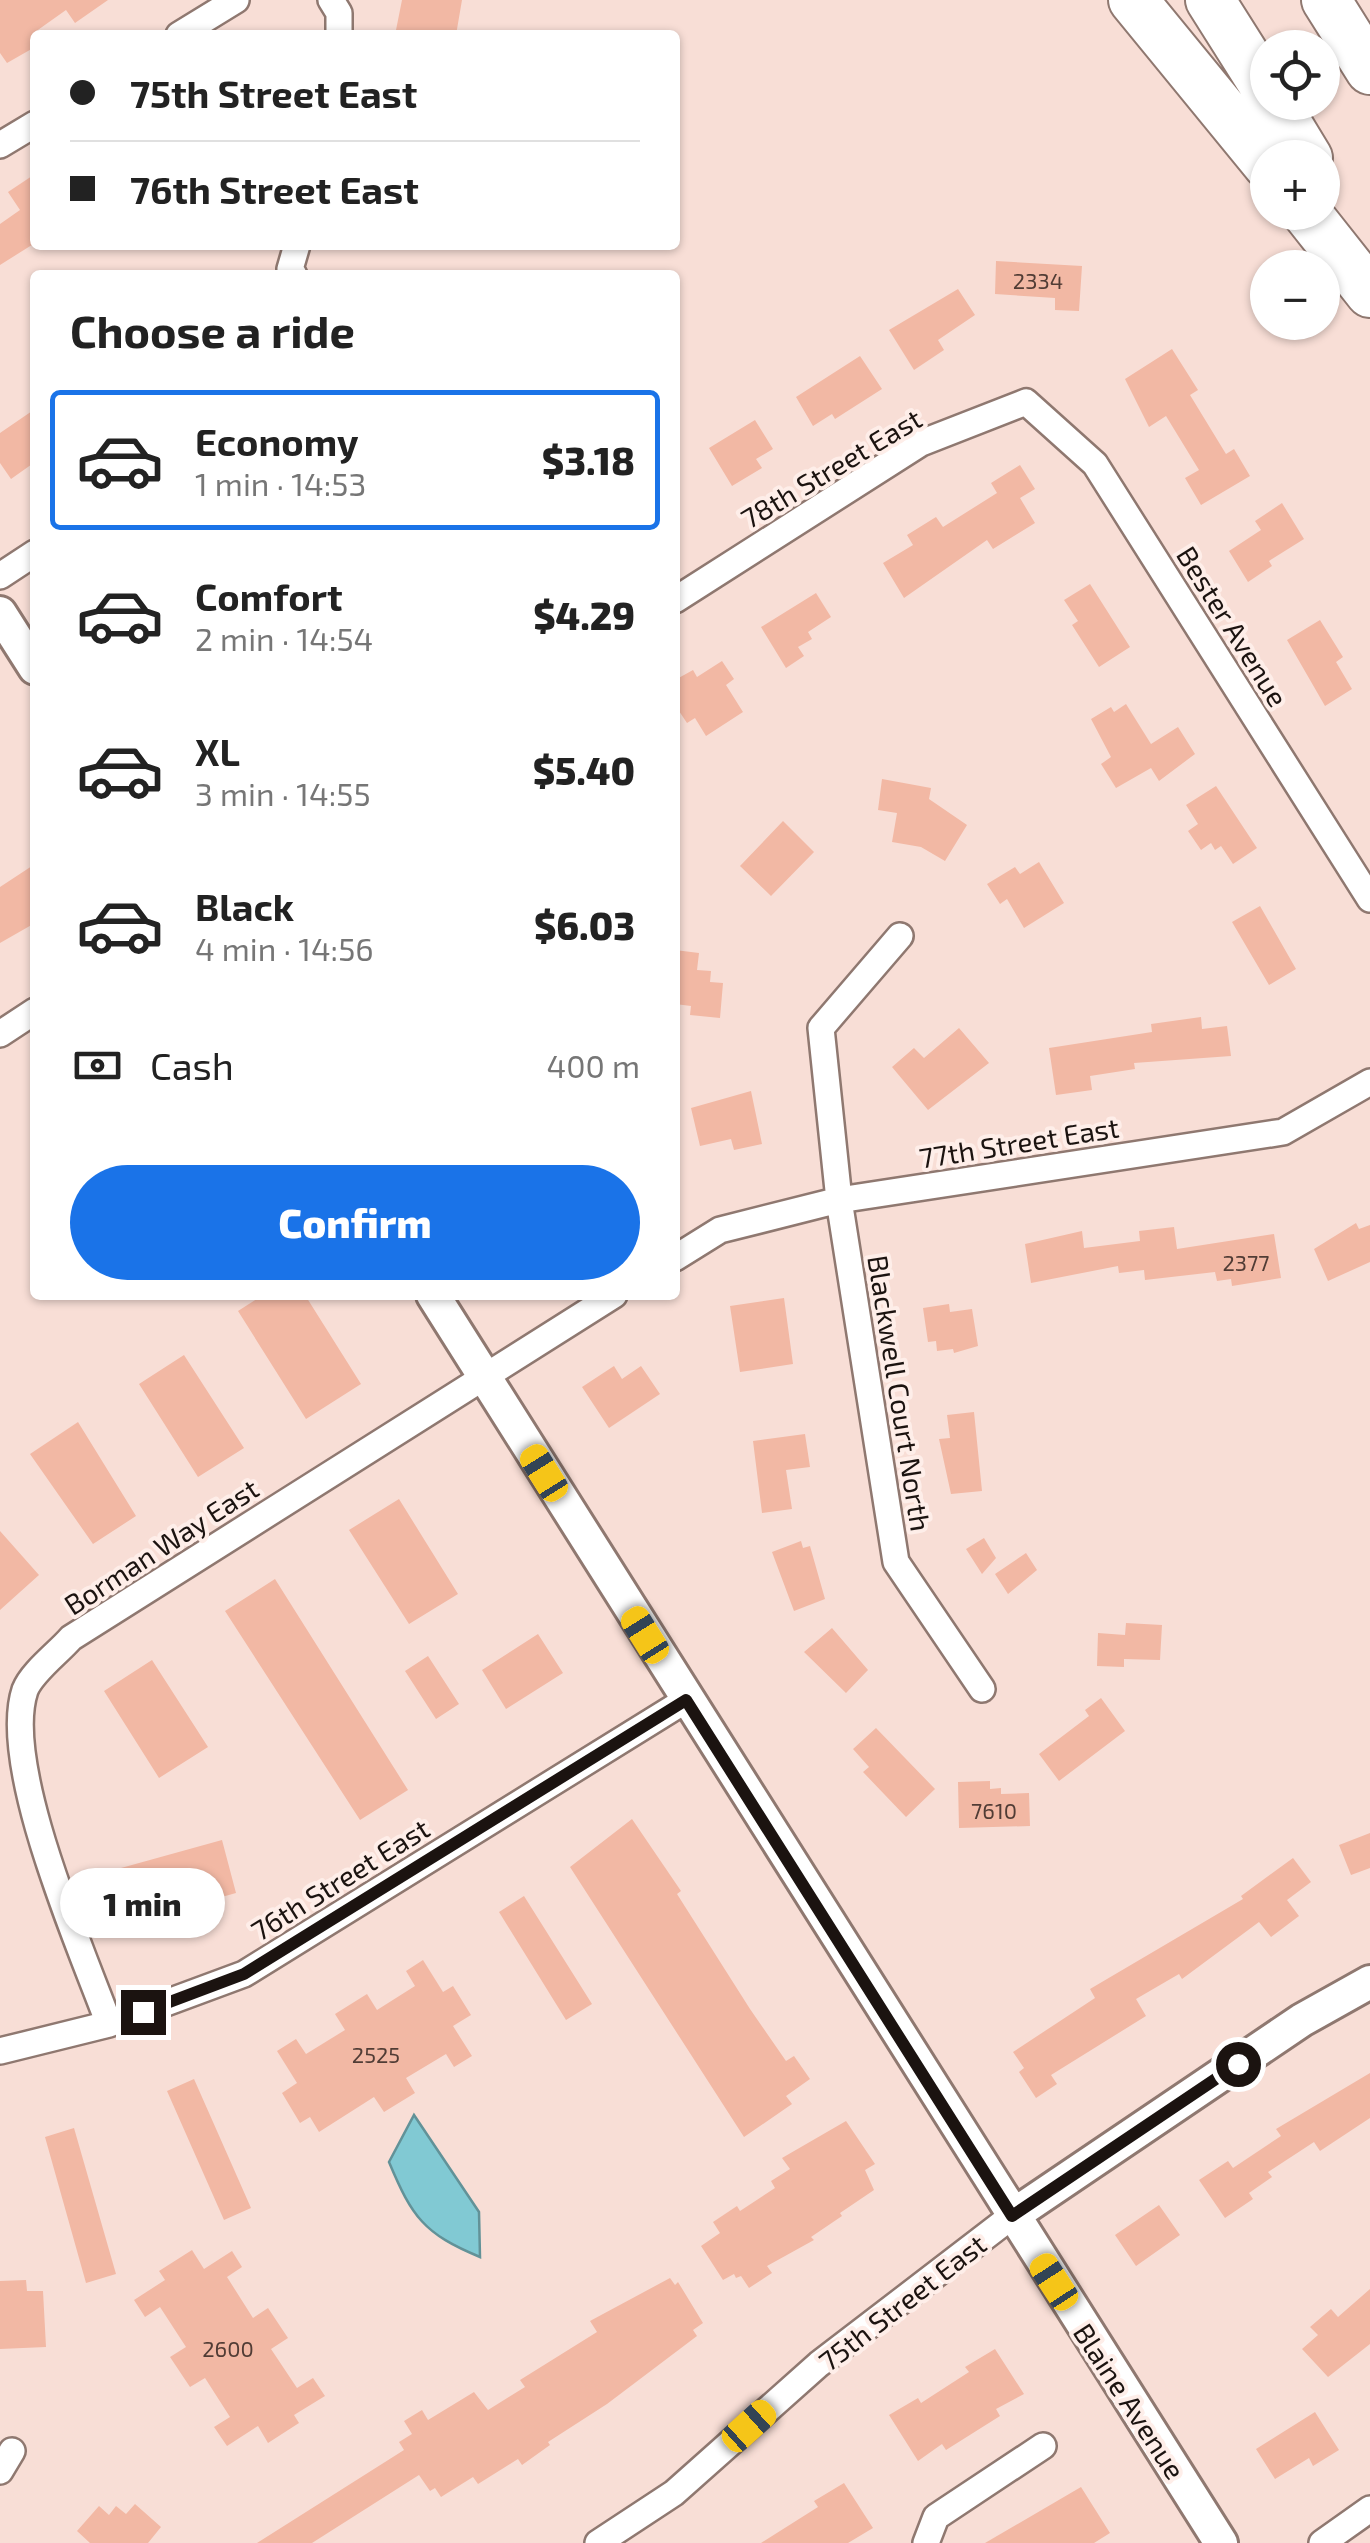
<!DOCTYPE html>
<html lang="en">
<head>
<meta charset="utf-8">
<style>
  body { margin:0; font-family:"Exo 2",sans-serif; background:#f2f2f2; color:#222; height:100vh; display:flex; flex-direction:column; font-size:38px; white-space:nowrap }
  * { box-sizing:border-box; margin:0 }
  p { font-size:32px; color:#767676 }
  .icon { flex:none; width:55px; height:55px; fill:none; stroke:currentColor; stroke-width:2; stroke-linecap:round; stroke-linejoin:round }
  .map { position:relative; flex:1; overflow:hidden }
  .sheet { position:absolute; left:30px; top:270px; width:650px; height:1030px; display:flex; flex-direction:column; background:#fff; border-radius:10px; box-shadow:0 2px 8px #0004 }
  .sheet>* { flex:none }
  .guide { position:absolute; left:30px; top:30px; width:650px; height:220px; border-radius:10px; box-shadow:0 2px 8px #0004; display:grid; align-content:center; height:220px; padding:0 40px; background:#fff }
  .fabs { position:absolute; left:1250px; top:30px; display:grid; gap:20px }
  .fabs a { display:grid; place-items:center; width:90px; height:90px; border-radius:50%; background:#fff; box-shadow:0 2px 8px #0004; font-size:50px }
  .end { position:absolute; width:45px; height:45px; margin:-22px; border:12px solid #1b1310; background:#fff; box-shadow:0 0 0 5px #fff }
  .from { border-radius:50% }
  .bubble { position:absolute; height:70px; border-radius:35px; background:#fff; box-shadow:0 2px 8px #0004; font-size:32px; font-weight:800; line-height:70px; text-align:center }
  .car { position:absolute; width:30px; height:60px; margin:-30px -15px; border-radius:12px; box-shadow:0 0 8px 2px #0007; background:linear-gradient(#f5c518 24%,#345 0 40%,#f5c518 0 76%,#345 0 86%,#f5c518 0) }
  .guide b { display:flex; align-items:center; gap:35px; height:95px; font-size:38px }
  .guide b+b { border-top:2px solid #e0e0e0 }
  .guide i { width:25px; height:25px; background:#222 }
  ul { padding:0; list-style:none }
  li { display:flex; align-items:center; gap:30px; height:140px; margin:0 20px 15px; padding:0 20px; border:5px solid transparent; border-radius:10px }
  li div { flex:1 }
  li b { display:block; font-size:38px }
  li em { font-style:normal; font-weight:800 }
  li.current { border-color:#1a73e8 }
  li>.icon { width:90px; height:90px; stroke-width:1.5 }
  h2 { padding:0 40px; font-size:45px; line-height:120px }
  .pay { display:flex; align-items:center; gap:25px; height:110px; padding:0 40px; font-size:38px }
  .pay p { margin-inline-start:auto }
  .action { display:flex; gap:20px; margin-top:auto; padding:20px 40px }
  .action a { flex:1; height:115px; border-radius:60px; background:#1a73e8; color:#fff; font-size:40px; font-weight:800; line-height:115px; text-align:center }
  .map>svg:first-child { display:block }
</style>
</head>
<body>
<div class="map">
<svg width="1370" height="2543" viewBox="0 0 1370 2543">
  <rect width="100%" height="100%" fill="#f8ded6"/>
  <!-- water -->
  <path fill="#81c9d3" stroke="#629298" stroke-width="2.5" d="M414 2115 479 2212 480 2257C424 2234 412 2217 389 2162Z"/>
  <!-- building -->
  <path fill="#f2b8a4" d="M0 0H108L75 23 66 10 35 32V47L7 63 0 53Z
    M402 0H462L456 35H395Z
    M35 174V243L0 265V224L20 210 8 192Z
    M996 261 1082 266 1079 311 1055 310V298L995 294Z
    M958 289 975 315 938 340 944 350 914 370 889 330Z
    M1172 349 1198 390 1190 395 1226 454 1234 449 1250 476 1201 505 1185 478 1199 470 1166 416 1149 427 1125 379Z
    M860 356 882 389 835 419 832 414 813 426 796 397Z
    M35 409V462L11 479 0 463V433Z
    M755 420 773 449 756 459 762 468 732 486 709 448Z
    M1020 465 1035 489 1020 498 1035 523 993 549 987 540 904 598 883 563 913 545 907 535 936 517 943 527 997 493 991 483Z
    M1282 503 1304 539 1269 561 1272 566 1248 582 1229 551 1261 530 1255 521Z
    M1090 584 1130 647 1099 667 1072 625 1078 621 1064 600Z
    M816 593 831 617 808 632 812 639 798 647 804 656 786 668 761 627Z
    M1320 620 1343 657 1336 662 1352 689 1325 706 1287 640Z
    M722 661 734 679 726 685 743 712 706 736 695 718 687 723 675 705V680L693 670 697 677Z
    M1126 704 1151 744 1178 727 1195 754 1159 781 1151 768 1116 788 1101 764 1111 757 1091 719 1111 707 1114 712Z
    M882 779 931 788 929 799 967 825 945 861 921 847 892 842 897 813 878 810Z
    M1216 786 1257 848 1233 864 1221 846 1215 850 1211 843 1201 850 1188 831 1198 824 1186 805Z
    M783 821 814 852 771 896 740 866Z
    M1039 862 1064 903 1024 928 1007 899 1000 904 987 884 1015 867 1020 874Z
    M35 864V923L0 943V887Z
    M1260 906 1296 969 1269 985 1232 922Z
    M675 950 699 953 697 970 711 971 710 982 723 983 720 1018 690 1015 691 1006 675 1004Z
    M1201 1017 1202 1029 1227 1026 1231 1056 1134 1063 1135 1069 1090 1076 1092 1090 1056 1095 1049 1048 1152 1032 1151 1024Z
    M959 1028 989 1063 928 1110 892 1067 914 1048 924 1058Z
    M751 1091 762 1144 734 1150 731 1139 700 1146 691 1108Z
    M1356 1223 1359 1229 1370 1225V1262L1328 1281 1314 1249Z
    M1174 1227 1177 1249 1274 1234 1281 1278 1232 1286 1231 1279 1217 1281 1215 1272 1145 1280 1144 1270 1119 1273 1118 1266 1031 1283 1025 1244 1082 1231 1084 1248 1140 1241 1139 1231Z
    M263 1295H305L361 1384 306 1419 238 1311Z
    M784 1298 793 1364 740 1372 730 1306Z
    M949 1304 950 1312 972 1309 978 1346 954 1353 953 1349 937 1351 936 1341 928 1342 923 1308Z
    M184 1355 244 1448 198 1477 139 1384Z
    M614 1366 622 1379 641 1366 660 1394 609 1428 582 1387Z
    M974 1412 982 1491 951 1494 939 1439 950 1438 947 1415Z
    M78 1422 136 1516 93 1544 30 1454Z
    M805 1434 810 1467 786 1470 792 1509 762 1513 753 1441Z
    M399 1499 458 1594 409 1624 349 1530Z
    M0 1531 39 1575 0 1610Z
    M984 1538 996 1558 982 1574 966 1549Z
    M801 1541 803 1548 810 1546 825 1599 794 1611 772 1552Z
    M1026 1553 1037 1570 1008 1594 995 1574Z
    M275 1579 408 1790 360 1820 225 1611Z
    M1126 1623 1162 1625 1160 1660 1124 1659V1667L1097 1666 1098 1633 1125 1635Z
    M832 1628 868 1670 846 1693 804 1652Z
    M538 1634 563 1673 506 1709 482 1670Z
    M428 1656 459 1704 436 1719 405 1671Z
    M152 1660 208 1747 159 1778 104 1691Z
    M1101 1698 1125 1731 1059 1781 1039 1754 1089 1716 1085 1710Z
    M876 1728 935 1789 906 1817 863 1772 869 1767 853 1749Z
    M990 1781V1789L1001 1788V1794L1029 1793 1030 1826 959 1828 958 1782Z
    M632 1819 681 1891 677 1894 750 2009 786 2061 794 2056 810 2079 786 2096 792 2104 744 2137 570 1867Z
    M1370 1833V1868L1351 1875 1339 1845Z
    M222 1840 236 1893 136 1921 121 1868Z
    M1293 1858 1311 1882 1287 1900 1299 1916 1271 1937 1259 1922 1182 1979 1179 1974 1136 1999 1146 2016 1051 2075 1057 2084 1036 2098 1019 2072 1024 2068 1013 2052 1095 1998 1090 1989 1243 1899 1241 1896Z
    M524 1896 592 2004 566 2020 499 1912Z
    M423 1960 443 1992 453 1986 471 2015 453 2026 472 2056 454 2067 446 2054 406 2078 415 2093 384 2112 374 2097 319 2132 310 2117 300 2123 282 2093 297 2083 277 2051 296 2039 306 2054 345 2030 335 2014 367 1994 377 2010 415 1986 406 1971Z
    M1370 2073V2118L1320 2151 1314 2142 1268 2172 1272 2177 1249 2193 1253 2199 1225 2218 1199 2180 1228 2161 1233 2168 1281 2136 1276 2129Z
    M194 2079 251 2208 224 2220 167 2091Z
    M846 2121 875 2164 865 2170 874 2190 840 2213 842 2216 811 2237 814 2240 767 2266 772 2273 749 2288 741 2276 736 2278 734 2274 723 2280 701 2246 720 2233 713 2222 737 2206 740 2211 775 2188 771 2181 790 2169 782 2158Z
    M74 2128 116 2274 86 2283 45 2137Z
    M1159 2205 1180 2235 1136 2266 1115 2235Z
    M192 2250 204 2269 232 2251 242 2267 227 2277 253 2318 268 2308 288 2338 271 2349 297 2388 313 2378 325 2396 294 2415 299 2423 268 2443 258 2426 227 2446 214 2427 230 2417 205 2378 190 2387 170 2357 186 2347 160 2307 145 2317 134 2300 165 2280 159 2271Z
    M670 2278 675 2285 678 2282 703 2323 693 2330 697 2336 607 2404 548 2442 550 2445 522 2465 518 2459 478 2484 473 2477 441 2497 435 2488 430 2491 419 2475 312 2543H257L404 2450 399 2442 412 2434 404 2421 422 2410 428 2420 474 2392 488 2410 525 2387 520 2380 597 2332 590 2321Z
    M26 2280 27 2291H43L46 2347 0 2349V2281Z
    M1370 2289V2344L1328 2377 1302 2349 1318 2335 1310 2327 1331 2309 1338 2317Z
    M995 2349 1024 2394 996 2409 1000 2416 946 2450 942 2444 918 2461 889 2415 918 2398 921 2403 969 2372 965 2367Z
    M1315 2412 1339 2450 1313 2466 1309 2458 1275 2479 1256 2449Z
    M844 2483 873 2528 848 2543H761L818 2507 814 2501Z
    M1081 2487 1110 2533 1094 2543H985Z
    M135 2504 161 2527 148 2543H90L77 2531 99 2506 109 2515 116 2506 126 2514Z"/>
  <g fill="none" stroke-linecap="round" stroke-linejoin="round">
    <!-- minor casing -->
    <g stroke="#8f7870" stroke-width="30">
      <path id="minor" d="M331 0 339 13V35
        M179 35 236 0
        M0 145 35 124
        M294 275 290 269 297 245
        M0 576 35 553
        M675 600 921 443 1026 402 1095 464 1370 899
        M900 936 821 1028 839 1200 896 1562 982 1689
        M0 1034 35 1011
        M675 1258 720 1230 839 1200 1283 1132 1370 1082
        M109 2024C81 1948 0 1765 25 1690 32 1672 58 1653 71 1638L614 1295
        M0 2051 109 2024 244 1974 686 1700
        M0 2471 12 2451
        M598 2543 674 2493 819 2364 1012 2216
        M926 2543 936 2517 1043 2446
        M1322 2543 1370 2509"/>
    </g>
    <!-- tertiary casing -->
    <g stroke="#8f7870" stroke-width="38">
      <path id="tertiary" d="M0 613 35 668
        M433 1295 1221 2543
        M1012 2216 1302 2020 1370 1982"/>
    </g>
    <!-- motorway casing -->
    <g stroke="#8f7870" stroke-width="52">
      <path id="motorway" d="M1133 0 1268 165
        M1210 0 1268 92
        M1326 0 1370 70
        M1274 102 1308 158
        M1306 212 1370 293"/>
    </g>
    <!-- minor -->
    <use href="#minor" stroke="#fff" stroke-width="25"/>
    <!-- tertiary -->
    <use href="#tertiary" stroke="#fff" stroke-width="32"/>
    <!-- motorway -->
    <use href="#motorway" stroke="#fff" stroke-width="48"/>
  </g>
  <g fill="none" stroke-linecap="round" stroke-linejoin="round">
    <!-- route -->
    <path stroke="#1b1310" stroke-width="12" d="M143 2012 244 1974 686 1700 1012 2216 1238 2064"/>
  </g>
  <g text-anchor="middle" dominant-baseline="central" stroke-width="8" stroke-linejoin="round" paint-order="stroke">
    <!-- number labels -->
    <g font-size="22" fill="#513c35">
      <text x="1038" y="280">2334</text>
      <text x="1246" y="1262">2377</text>
      <text x="994" y="1810">7610</text>
      <text x="376" y="2054">2525</text>
      <text x="228" y="2348">2600</text>
    </g>
    <!-- street labels -->
    <g font-size="28" fill="#1b1310" stroke="#feeee9">
      <text transform="translate(831 468) rotate(-31)">78th Street East</text>
      <text transform="translate(1233 626) rotate(58)">Bester Avenue</text>
      <text transform="translate(1019 1142) rotate(-9)">77th Street East</text>
      <text transform="translate(900 1393) rotate(81)">Blackwell Court North</text>
      <text transform="translate(161 1546) rotate(-33)">Borman Way East</text>
      <text transform="translate(340 1879) rotate(-32)">76th Street East</text>
      <text transform="translate(902 2302) rotate(-38)">75th Street East</text>
      <text transform="translate(1130 2401) rotate(57)">Blaine Avenue</text>
    </g>
  </g>
</svg>
<div class="fabs">
<a><svg class="icon" aria-label="locate" viewBox="0 0 24 24"><circle cx="12" cy="12" r="6"/><path d="M12 2v4M12 18v4M2 12h4M18 12h4"/></svg></a>
<a>+</a>
<a>−</a>
</div>
<i class="end from" style="left:1238px;top:2064px"></i>
<i class="end" style="left:143px;top:2012px"></i>
<div class="bubble" style="left:60px;top:1868px;width:165px">1 min</div>
<i class="car" style="left:544px;top:1473px;rotate:328deg"></i>
<i class="car" style="left:645px;top:1635px;rotate:328deg"></i>
<i class="car" style="left:1054px;top:2282px;rotate:327deg"></i>
<i class="car" style="left:749px;top:2426px;rotate:48deg"></i>
<div class="guide">
<b><i class="from"></i>75th Street East</b>
<b><i></i>76th Street East</b>
</div>
<section class="sheet">
<h2>Choose a ride</h2>
<ul>
<li class="current"><svg class="icon" aria-label="car" viewBox="0 0 24 24"><path d="M5 17H2v-5l4-1 3-4h7l3 4 3 1v5h-3M9 17h6M6 11h13"/><circle cx="7" cy="17" r="2"/><circle cx="17" cy="17" r="2"/></svg><div><b>Economy</b><p>1 min · 14:53</p></div><em>$3.18</em></li>
<li><svg class="icon" aria-label="car" viewBox="0 0 24 24"><path d="M5 17H2v-5l4-1 3-4h7l3 4 3 1v5h-3M9 17h6M6 11h13"/><circle cx="7" cy="17" r="2"/><circle cx="17" cy="17" r="2"/></svg><div><b>Comfort</b><p>2 min · 14:54</p></div><em>$4.29</em></li>
<li><svg class="icon" aria-label="car" viewBox="0 0 24 24"><path d="M5 17H2v-5l4-1 3-4h7l3 4 3 1v5h-3M9 17h6M6 11h13"/><circle cx="7" cy="17" r="2"/><circle cx="17" cy="17" r="2"/></svg><div><b>XL</b><p>3 min · 14:55</p></div><em>$5.40</em></li>
<li><svg class="icon" aria-label="car" viewBox="0 0 24 24"><path d="M5 17H2v-5l4-1 3-4h7l3 4 3 1v5h-3M9 17h6M6 11h13"/><circle cx="7" cy="17" r="2"/><circle cx="17" cy="17" r="2"/></svg><div><b>Black</b><p>4 min · 14:56</p></div><em>$6.03</em></li>
</ul>
<div class="pay"><svg class="icon" aria-label="cash" viewBox="0 0 24 24"><path d="M3 7h18v10H3z"/><circle cx="12" cy="12" r="2"/></svg>Cash<p>400 m</p></div>
<div class="action"><a>Confirm</a></div>
</section>
</div>
</body>
</html>
